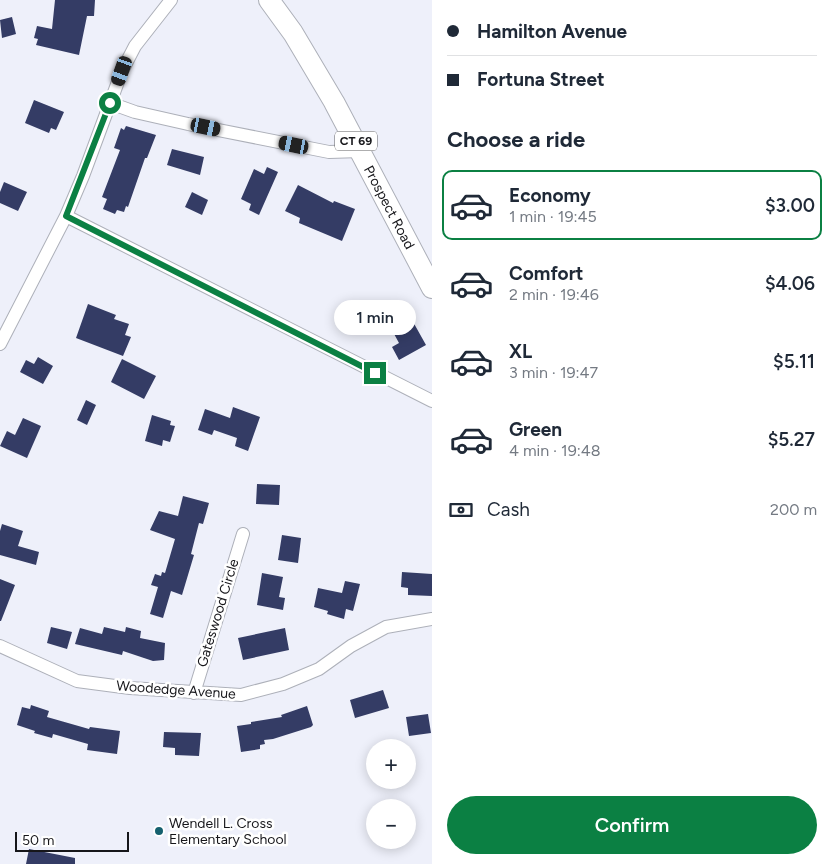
<!DOCTYPE html>
<html lang="en">
<head>
<meta charset="utf-8">
<style>
  body { margin:0; font-family:Figtree,sans-serif; background:#f2f2f3; color:#1f2937; height:100vh; display:flex; flex-direction:column; font-size:19px; white-space:nowrap }
  * { box-sizing:border-box; margin:0 }
  p { font-size:16px; color:#747a83 }
  .icon { flex:none; width:28px; height:28px; fill:none; stroke:currentColor; stroke-width:2; stroke-linecap:round; stroke-linejoin:round }
  .map { position:relative; flex:1; overflow:hidden }
  .sheet { display:flex; flex-direction:column; background:#fff; width:400px }
  .sheet>* { flex:none }
  .guide { display:grid; align-content:center; height:110px; padding:0 15px; background:#fff }
  .tools { position:absolute; left:366px; top:739px; display:grid; gap:10px }
  .tools a { display:grid; place-items:center; width:50px; height:50px; border-radius:50%; background:#fff; box-shadow:0 2px 12px #0003; font-size:25px }
  .scale { position:absolute; left:15px; bottom:12px; width:114px; box-sizing:border-box; padding-left:5px; border:2px solid #16161a; border-top:0; font-size:14px; line-height:18px; white-space:nowrap; color:#16161a; -webkit-text-stroke:4px #fff; paint-order:stroke }
  .end { position:absolute; width:22px; height:22px; margin:-11px; border:6px solid #0b8043; background:#fff; box-shadow:0 0 0 2px #fff }
  .from { border-radius:50% }
  .bubble { position:absolute; height:35px; border-radius:18px; background:#fff; box-shadow:0 2px 12px #0003; font-size:16px; font-weight:600; line-height:35px; text-align:center }
  .car { position:absolute; width:15px; height:30px; margin:-15px -8px; border-radius:6px; box-shadow:0 0 4px 1px #0007; background:linear-gradient(#222 24%,#8ab4d8 0 40%,#222 0 76%,#8ab4d8 0 86%,#222 0) }
  .guide b { display:flex; align-items:center; gap:18px; height:48px; font-size:19px }
  .guide b+b { border-top:1px solid #e0e1e3 }
  .guide i { width:12px; height:12px; background:#1f2937 }
  ul { padding:0; list-style:none }
  li { display:flex; align-items:center; gap:15px; height:70px; margin:0 10px 8px; padding:0 5px; border:2px solid transparent; border-radius:10px }
  li div { flex:1 }
  li b { display:block; font-size:19px }
  li em { font-style:normal; font-weight:600 }
  li.current { border-color:#0b8043 }
  li>.icon { width:45px; height:45px; stroke-width:1.5 }
  h2 { padding:0 15px; font-size:22px; line-height:60px }
  .pay { display:flex; align-items:center; gap:12px; height:55px; padding:0 15px; font-size:19px }
  .pay p { margin-inline-start:auto }
  .primary-button { display:flex; gap:10px; margin-top:auto; padding:10px 15px }
  .primary-button a { flex:1; height:58px; border-radius:30px; background:#0b8043; color:#fff; font-size:20px; font-weight:600; line-height:58px; text-align:center }
  main { display:flex; flex:1; min-height:0 }
  .map>svg:first-child { display:block }
</style>
</head>
<body>
<main>
<div class="map">
<svg width="432" height="864" viewBox="0 0 432 864">
  <rect width="100%" height="100%" fill="#eef0fa"/>
  <!-- building -->
  <path fill="#343c65" d="M55 0H95L94 16H87L79 55 36 45 38 39 34 38 37 26 52 29Z
    M12 17 16 34 2 38 0 20Z
    M34 100 64 112 56 130 51 128 49 133 25 123Z
    M126 126 156 135 147 158H145L128 207 126 206 124 212 117 210 115 214 103 209 107 199 102 197 120 150 114 148 121 128 124 130Z
    M172 149 204 157 200 175 167 165Z
    M267 167 278 172 259 215 249 210 251 204 241 199 254 169 264 174Z
    M4 182 27 192 18 211 0 203V192Z
    M298 185 333 203 334 201 355 209 342 241 299 223 300 218 285 211Z
    M192 192 208 200 202 215 185 207Z
    M88 304 116 315 114 319 129 324 125 335 131 337 123 356 76 338Z
    M412 320 426 345 399 360 392 347 399 343 393 332Z
    M38 357 53 366 43 384 20 372 26 360 34 364Z
    M122 359 156 376 144 399 111 382Z
    M86 400 96 405 87 425 77 420Z
    M233 407 260 417 248 451 235 446 237 438 214 430 212 435 198 430 205 409 230 418Z
    M152 415 171 421 170 425 175 426 170 442 163 440 162 446 145 441Z
    M23 418 41 426 27 458 0 446 7 431 15 435Z
    M257 484 280 485 279 505 256 504Z
    M183 496 209 503 203 524 199 523 191 554 194 555 182 595 171 591 163 618 150 614 158 587 151 585 155 574 161 576 162 572 165 573 175 539 150 530 159 511 178 516Z
    M2 524 23 531 18 546 39 552 36 565 0 555V531Z
    M282 535 301 538 298 563 278 560Z
    M402 572 432 574V596L408 595V588L401 587Z
    M262 573 283 577 279 597 285 598 283 610 257 605Z
    M0 579 15 585 1 621H0Z
    M345 581 360 584 353 611 346 609 344 619 327 614 328 611 314 607 318 588 342 593Z
    M51 627 72 632 67 649 47 643Z
    M104 627 125 632 126 627 141 631 140 638 165 643 164 660 153 661 123 651 122 655 75 644 80 628 102 634Z
    M285 628 289 650 243 660 238 638Z
    M383 690 389 708 355 718 350 700Z
    M31 705 49 711 47 717 89 729 90 727 120 731 117 754 87 750 88 744 53 734 52 738 34 733 35 731 17 725 22 707 30 709Z
    M307 706 313 725 311 727 273 739 264 740 265 744 260 745V749L241 752 237 726 251 724V722L282 717 281 715Z
    M428 714 431 733 409 736 406 717Z
    M164 732 201 733 199 756 175 755V748L163 747Z
    M29 849 75 858V864H26Z"/>
  <g fill="none" stroke-linecap="round" stroke-linejoin="round">
    <!-- minor casing -->
    <g stroke="#adb0b9" stroke-width="14">
      <path id="minor" d="M110 103 135 112 188 124 329 152 361 151
        M66 216 432 401
        M0 344 66 216 83 176 122 71 135 46 171 0
        M0 646 77 681 130 688 241 695 283 684 319 669 351 646 386 627 432 619
        M194 693 243 534"/>
    </g>
    <!-- primary casing -->
    <g stroke="#adb0b9" stroke-width="22">
      <g id="primary">
        <path id="s1" d="M269 0 293 33 334 102 432 288"/>
      </g>
    </g>
    <!-- minor -->
    <use href="#minor" stroke="#fff" stroke-width="12"/>
    <!-- primary -->
    <use href="#primary" stroke="#fff" stroke-width="20"/>
  </g>
  <g fill="none" stroke-linecap="round" stroke-linejoin="round">
    <!-- route -->
    <path stroke="#0b8043" stroke-width="6" d="M110 103 66 216 375 373"/>
  </g>
  <!-- markers -->
  <circle fill="#15606e" stroke="#fff" stroke-width="2" cx="159" cy="831" r="5"/>
  <g text-anchor="middle" dominant-baseline="central" stroke-width="5" stroke-linejoin="round" paint-order="stroke">
    <!-- shield labels -->
    <rect fill="#fff" stroke="#5c5c5f" stroke-width="1" x="335" y="131.5" width="42" height="19" rx="4"/>
    <g font-size="12" font-weight="bold" fill="#16161a">
      <text x="356" y="141">CT 69</text>
    </g>
    <!-- street labels -->
    <g font-size="14" fill="#16161a" stroke="#fff">
      <text stroke="none"><textPath href="#s1" startOffset="240">Prospect Road</textPath></text>
      <text transform="translate(218 613) rotate(-73)">Gateswood Circle</text>
      <text transform="translate(176 690) rotate(4)">Woodedge Avenue</text>
    </g>
    <!-- poi labels -->
    <g font-size="14" fill="#16161a" stroke="#fff" text-anchor="start">
      <text x="169" y="823">Wendell L. Cross<tspan x="169" dy="16">Elementary School</tspan></text>
    </g>
  </g>
</svg>
<div class="tools">
<a>+</a>
<a>−</a>
</div>
<div class="scale">50 m</div>
<i class="end from" style="left:110px;top:103px"></i>
<i class="end" style="left:375px;top:373px"></i>
<div class="bubble" style="left:334px;top:300px;width:82px">1 min</div>
<i class="car" style="left:122px;top:71px;rotate:200deg"></i>
<i class="car" style="left:206px;top:127px;rotate:102deg"></i>
<i class="car" style="left:294px;top:145px;rotate:282deg"></i>
</div>
<section class="sheet">
<div class="guide">
<b><i class="from"></i>Hamilton Avenue</b>
<b><i></i>Fortuna Street</b>
</div>
<h2>Choose a ride</h2>
<ul>
<li class="current"><svg class="icon" aria-label="car" viewBox="0 0 24 24"><path d="M5 17H2v-5l4-1 3-4h7l3 4 3 1v5h-3M9 17h6M6 11h13"/><circle cx="7" cy="17" r="2"/><circle cx="17" cy="17" r="2"/></svg><div><b>Economy</b><p>1 min · 19:45</p></div><em>$3.00</em></li>
<li><svg class="icon" aria-label="car" viewBox="0 0 24 24"><path d="M5 17H2v-5l4-1 3-4h7l3 4 3 1v5h-3M9 17h6M6 11h13"/><circle cx="7" cy="17" r="2"/><circle cx="17" cy="17" r="2"/></svg><div><b>Comfort</b><p>2 min · 19:46</p></div><em>$4.06</em></li>
<li><svg class="icon" aria-label="car" viewBox="0 0 24 24"><path d="M5 17H2v-5l4-1 3-4h7l3 4 3 1v5h-3M9 17h6M6 11h13"/><circle cx="7" cy="17" r="2"/><circle cx="17" cy="17" r="2"/></svg><div><b>XL</b><p>3 min · 19:47</p></div><em>$5.11</em></li>
<li><svg class="icon" aria-label="car" viewBox="0 0 24 24"><path d="M5 17H2v-5l4-1 3-4h7l3 4 3 1v5h-3M9 17h6M6 11h13"/><circle cx="7" cy="17" r="2"/><circle cx="17" cy="17" r="2"/></svg><div><b>Green</b><p>4 min · 19:48</p></div><em>$5.27</em></li>
</ul>
<div class="pay"><svg class="icon" aria-label="cash" viewBox="0 0 24 24"><path d="M3 7h18v10H3z"/><circle cx="12" cy="12" r="2"/></svg>Cash<p>200 m</p></div>
<div class="primary-button"><a>Confirm</a></div>
</section>
</main>
</body>
</html>
